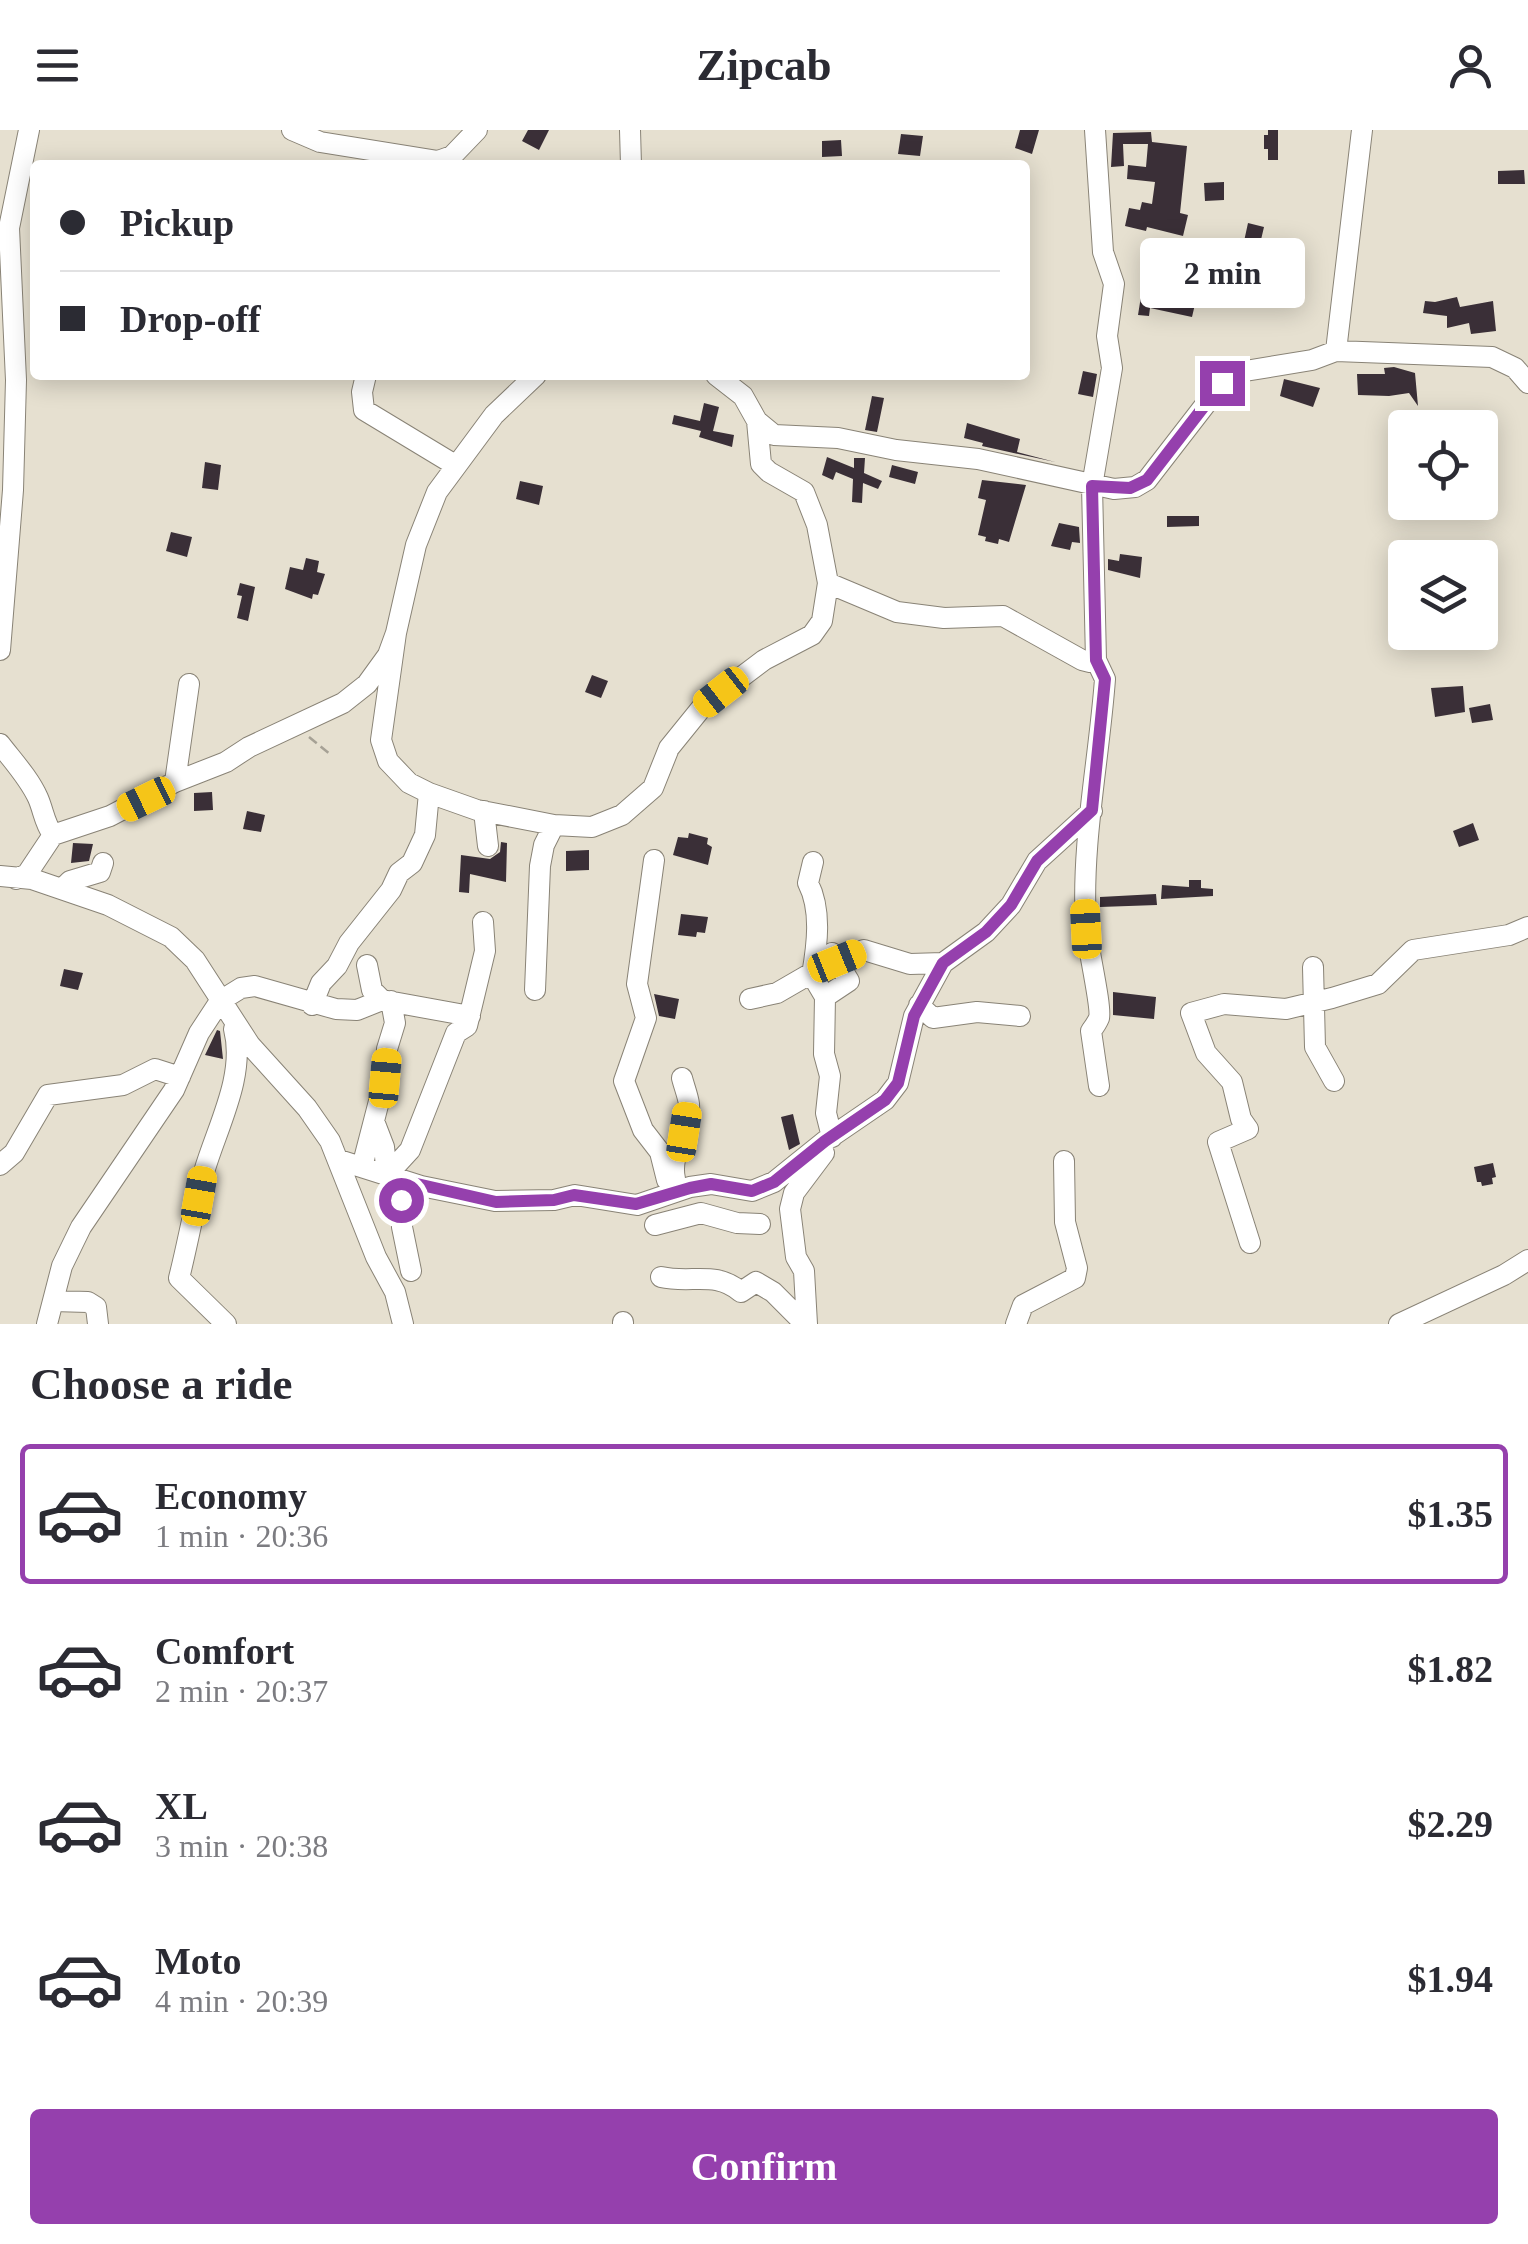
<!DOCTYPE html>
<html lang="en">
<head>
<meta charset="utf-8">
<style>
  body { margin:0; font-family:Georgia,serif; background:#f2f2f3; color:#2b2b33; height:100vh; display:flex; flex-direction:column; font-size:38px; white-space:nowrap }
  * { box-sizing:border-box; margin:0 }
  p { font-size:32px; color:#7c7c81 }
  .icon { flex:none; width:55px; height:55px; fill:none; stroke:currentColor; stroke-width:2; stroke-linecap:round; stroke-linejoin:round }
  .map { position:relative; height:1194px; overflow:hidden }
  .sheet { display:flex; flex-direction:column; background:#fff; flex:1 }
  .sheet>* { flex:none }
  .guide { position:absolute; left:30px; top:30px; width:1000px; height:220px; border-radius:10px; box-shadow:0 5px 25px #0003; display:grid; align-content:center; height:220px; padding:0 30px; background:#fff }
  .buttons { position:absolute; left:1388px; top:280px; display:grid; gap:20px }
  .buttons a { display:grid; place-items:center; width:110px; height:110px; border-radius:10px; background:#fff; box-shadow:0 5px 25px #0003; font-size:50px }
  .end { position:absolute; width:45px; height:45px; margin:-22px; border:12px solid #9540ad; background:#fff; box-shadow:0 0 0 5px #fff }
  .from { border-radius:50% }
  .bubble { position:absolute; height:70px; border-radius:10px; background:#fff; box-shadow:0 5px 25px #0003; font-size:32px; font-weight:700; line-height:70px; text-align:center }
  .car { position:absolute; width:30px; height:60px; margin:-30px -15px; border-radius:12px; box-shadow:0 0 8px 2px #0007; background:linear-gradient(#f5c518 24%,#345 0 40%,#f5c518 0 76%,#345 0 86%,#f5c518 0) }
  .guide b { display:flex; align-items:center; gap:35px; height:95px; font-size:38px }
  .guide b+b { border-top:2px solid #e1e1e2 }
  .guide i { width:25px; height:25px; background:#2b2b33 }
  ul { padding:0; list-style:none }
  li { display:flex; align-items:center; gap:30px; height:140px; margin:0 20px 15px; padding:0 10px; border:5px solid transparent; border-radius:10px }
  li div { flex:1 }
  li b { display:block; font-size:38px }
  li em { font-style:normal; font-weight:700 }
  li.active { border-color:#9540ad }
  li>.icon { width:90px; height:90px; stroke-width:1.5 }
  h2 { padding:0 30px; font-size:45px; line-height:120px }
  .cta { display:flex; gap:20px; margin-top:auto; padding:20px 30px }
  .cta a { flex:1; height:115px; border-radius:10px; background:#9540ad; color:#fff; font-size:40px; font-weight:700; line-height:115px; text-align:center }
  header { display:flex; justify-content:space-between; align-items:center; height:130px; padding:0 30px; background:#fff; font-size:45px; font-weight:700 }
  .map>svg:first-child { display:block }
</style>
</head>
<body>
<header><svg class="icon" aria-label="menu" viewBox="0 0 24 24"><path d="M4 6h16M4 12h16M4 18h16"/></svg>Zipcab<svg class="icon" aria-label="person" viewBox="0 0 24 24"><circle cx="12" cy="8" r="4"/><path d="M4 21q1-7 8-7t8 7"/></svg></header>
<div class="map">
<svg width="1528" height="1194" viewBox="0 0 1528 1194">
  <rect width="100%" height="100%" fill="#e6e0d0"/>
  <!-- building -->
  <path fill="#3a2f37" d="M528 0H549L539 20 522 11Z
    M1020 0H1039L1032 24 1015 18Z
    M1268 0H1278V30H1268V19H1264V5H1268Z
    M1151 2 1152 12 1187 16 1180 83 1188 85 1183 106 1147 97 1146 101 1125 96 1129 78 1140 80 1142 72 1152 74 1155 52 1127 49 1128 35 1146 37 1148 14H1123L1124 36 1111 37 1113 3Z
    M901 4 923 6 920 26 898 24Z
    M841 10 842 26 822 27V11Z
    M1524 40 1525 54H1498V41Z
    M1224 52V70L1205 71 1204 53Z
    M1248 93 1264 97 1252 148 1222 141 1229 113 1243 116Z
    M1142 160 1196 170 1192 187 1150 178 1149 186 1138 185Z
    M1457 167 1460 177 1493 171 1496 201 1471 204 1469 193 1447 198V186L1423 183 1425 171 1435 172Z
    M1394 237 1415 243 1418 276 1409 263 1389 266 1358 265 1357 244H1385L1384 238Z
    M1083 241 1097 244 1093 267 1078 264Z
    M1284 249 1320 258 1313 277 1280 266Z
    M872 266 884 268 877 302 865 300Z
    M704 273 719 277 713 301 734 305 732 317 699 307 701 301 672 294 674 285 700 291Z
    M967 293 1020 309 1017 322 1055 332 982 316 983 313 964 308Z
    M827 327 854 338V328H865L864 343 882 351 878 359 863 353 862 373 852 372 853 349 836 342 833 350 822 345Z
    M205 332 221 335 218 360 202 358Z
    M892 335 918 342 915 354 889 347Z
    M982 350 1026 355 1009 412 999 409 998 414 985 411 986 407 978 405 986 370 978 368Z
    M520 351 543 356 539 375 516 369Z
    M1167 386H1199V396L1167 397Z
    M1059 393 1079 397 1080 413 1072 412 1070 420 1051 416Z
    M171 402 192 407 187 427 166 421Z
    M1120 424 1142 427 1140 448 1108 440V429L1119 431Z
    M306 428 319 431 317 442 325 444 318 465 313 464 312 469 285 459 290 437 303 440Z
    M240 453 255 457 248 491 237 488 242 466 237 465Z
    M592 545 608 551 601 568 585 562Z
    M1463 556 1465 582 1435 587 1431 558Z
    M1490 574 1493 590 1472 593 1469 578Z
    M212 662 213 680 194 681V663Z
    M247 681 265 685 261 702 243 699Z
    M1473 693 1479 710 1459 717 1453 701Z
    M689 703 708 708 707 714 712 717 708 735 673 725 678 707 688 708Z
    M501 712 507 713 506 752 470 744 469 763 459 762 461 725 490 729 500 722Z
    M73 713 93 714 89 731 71 733Z
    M589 720V740L566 741V721Z
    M1189 750H1201V758L1213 759V766L1161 769 1162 755 1189 757Z
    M1156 764 1157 775 1100 777V767Z
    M681 784 708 787 705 803 697 802 696 807 678 805Z
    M64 839 83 843 78 860 60 856Z
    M1113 862 1156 867 1154 889 1113 885Z
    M654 864 679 869 675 889 659 886Z
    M217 900 220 901 223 929 205 925Z
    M793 984 800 1014 789 1020 781 987Z
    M1493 1033 1496 1047 1492 1048 1493 1054 1482 1056 1481 1052H1477L1474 1037Z"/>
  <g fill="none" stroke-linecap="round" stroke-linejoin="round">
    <!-- minor casing -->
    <g stroke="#898376" stroke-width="22">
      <path id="minor" d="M292 0 320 12 438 31 452 26 477 0
        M630 0 631 35
        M1336 221 1362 0
        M366 245 362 262 364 280 455 335
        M716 245 743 266 757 291 774 305 838 308 896 320 978 329 1114 359 1135 357 1147 350 1222 253 1239 242 1312 230 1336 221 1492 227 1515 238 1528 253
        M828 453 897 482 944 488 1003 486 1082 530 1090 532 1096 530 1092 356 1112 238 1107 206 1114 154 1103 122 1095 0
        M396 503 381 610 388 631 409 653 429 663 477 680 554 695 592 697 622 685 653 658 669 618 703 576 764 530 812 505 822 491 828 453 817 395 804 362 769 342 761 334 757 291
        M0 520 13 360 16 250 9 98 29 0
        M1096 530 1105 549C1099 631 1081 714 1086 796 1087 814 1102 877 1099 888 1097 893 1094 897 1091 901L1099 956
        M0 614C13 631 29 648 38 668 44 682 44 692 53 705L27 744 16 749
        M175 652 189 554
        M484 681 488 716
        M53 705 110 686 175 652 226 632 249 617 343 573 367 554 388 525 396 503 416 415 437 362 494 285 536 245
        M654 730 637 854 646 888 624 951 643 1000 660 1022 667 1050 678 1061
        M813 732 808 753C822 780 817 816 812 845L825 867 824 924 830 946 826 983 832 1007
        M0 746 32 749 108 775 171 807 195 830 250 915 307 978 330 1011 376 1127 395 1162 403 1194
        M62 759 70 751 100 742 103 733
        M367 835 372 860 382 870
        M1313 837 1315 917 1334 951
        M535 860 540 736 544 715 554 695
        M825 867 849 851 832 823
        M750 869 777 863 822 837 864 820 910 834 943 833
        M312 875 321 853 337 836 349 813 391 760 399 743 412 733 425 705 429 663
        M919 875 933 888 977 882 1020 886
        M374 991 384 1017 387 1045
        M339 1030 421 1056 495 1071 554 1070 575 1065 637 1075 690 1057 711 1054 752 1061 774 1052 825 1011 885 970 898 953 914 886 943 833 986 802 1011 775 1037 731 1092 681
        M0 1035 14 1023 48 965 123 955 155 939 180 947
        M362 1037 385 948 387 919 395 893 391 871
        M387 1045 410 1020 456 903 467 896 485 821 483 792
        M675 1049C669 1022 691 1001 689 974 688 966 684 956 682 948
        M404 1051 402 1097 411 1141
        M655 1095 701 1083 737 1093 760 1094
        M1250 1113 1218 1012 1248 999 1241 989 1232 952 1206 923 1191 883 1224 874 1286 879 1332 868 1378 854 1413 820 1509 805 1528 797
        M661 1147C692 1154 715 1140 741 1162L756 1152 773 1162 805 1194
        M53 1171 88 1172 96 1177 98 1194
        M47 1194 62 1136 81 1097 174 960 199 903 220 871 241 858 255 856 336 879 357 880 382 870 470 886
        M226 1194 179 1148C188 1113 194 1076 204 1042 217 997 246 946 234 899
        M623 1194V1192
        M807 1194 804 1141 796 1127 790 1079 794 1063 824 1023
        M1016 1194 1023 1175 1075 1148 1077 1138 1065 1092 1064 1031
        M1399 1194 1504 1145 1528 1130"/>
    </g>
    <!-- path -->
    <path stroke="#a6a195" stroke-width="2.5" stroke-dasharray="10 5" stroke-linecap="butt" d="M309 607 331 625"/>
    <!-- minor -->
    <use href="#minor" stroke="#fff" stroke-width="20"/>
  </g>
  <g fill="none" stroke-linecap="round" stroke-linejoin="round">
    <!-- route -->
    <path stroke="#9540ad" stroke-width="12" d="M401 1070 404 1051 496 1072 554 1070 574 1065 636 1074 690 1058 711 1054 752 1061 774 1052 825 1011 885 970 898 953 914 886 943 833 986 802 1011 775 1037 731 1092 680 1105 549 1096 530 1092 356 1130 358 1147 350 1222 253"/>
  </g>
</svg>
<div class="buttons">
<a><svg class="icon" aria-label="locate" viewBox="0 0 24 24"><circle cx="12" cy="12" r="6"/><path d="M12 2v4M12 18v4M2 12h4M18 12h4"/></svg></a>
<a><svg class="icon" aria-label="layers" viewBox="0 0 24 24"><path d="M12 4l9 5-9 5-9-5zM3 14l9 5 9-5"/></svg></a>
</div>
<i class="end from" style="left:401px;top:1070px"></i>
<i class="end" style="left:1222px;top:253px"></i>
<div class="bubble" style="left:1140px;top:108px;width:165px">2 min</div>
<i class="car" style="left:721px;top:562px;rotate:232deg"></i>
<i class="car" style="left:146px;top:669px;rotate:244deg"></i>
<i class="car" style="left:1086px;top:799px;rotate:357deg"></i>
<i class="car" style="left:837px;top:831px;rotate:68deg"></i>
<i class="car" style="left:385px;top:948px;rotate:5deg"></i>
<i class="car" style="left:684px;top:1002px;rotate:9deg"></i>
<i class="car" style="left:199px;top:1066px;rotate:10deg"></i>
<div class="guide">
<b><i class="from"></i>Pickup</b>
<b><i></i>Drop-off</b>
</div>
</div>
<section class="sheet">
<h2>Choose a ride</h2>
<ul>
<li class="active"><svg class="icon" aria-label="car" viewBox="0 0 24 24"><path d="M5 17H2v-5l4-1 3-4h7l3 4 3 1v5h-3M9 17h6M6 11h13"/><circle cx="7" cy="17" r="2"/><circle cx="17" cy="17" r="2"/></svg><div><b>Economy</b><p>1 min · 20:36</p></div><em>$1.35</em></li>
<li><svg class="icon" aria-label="car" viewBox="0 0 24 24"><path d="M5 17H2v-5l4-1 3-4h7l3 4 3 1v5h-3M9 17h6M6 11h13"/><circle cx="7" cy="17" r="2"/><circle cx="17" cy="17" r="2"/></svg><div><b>Comfort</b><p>2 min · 20:37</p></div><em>$1.82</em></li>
<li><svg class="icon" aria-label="car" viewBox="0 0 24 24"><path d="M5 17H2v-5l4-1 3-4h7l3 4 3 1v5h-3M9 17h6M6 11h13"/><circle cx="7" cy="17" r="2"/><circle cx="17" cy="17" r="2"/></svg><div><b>XL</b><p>3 min · 20:38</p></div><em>$2.29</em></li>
<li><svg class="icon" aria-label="car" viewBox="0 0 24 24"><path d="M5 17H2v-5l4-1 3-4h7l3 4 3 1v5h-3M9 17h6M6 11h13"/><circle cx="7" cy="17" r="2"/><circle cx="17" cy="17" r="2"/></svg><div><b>Moto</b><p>4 min · 20:39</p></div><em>$1.94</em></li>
</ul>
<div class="cta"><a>Confirm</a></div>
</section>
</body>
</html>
